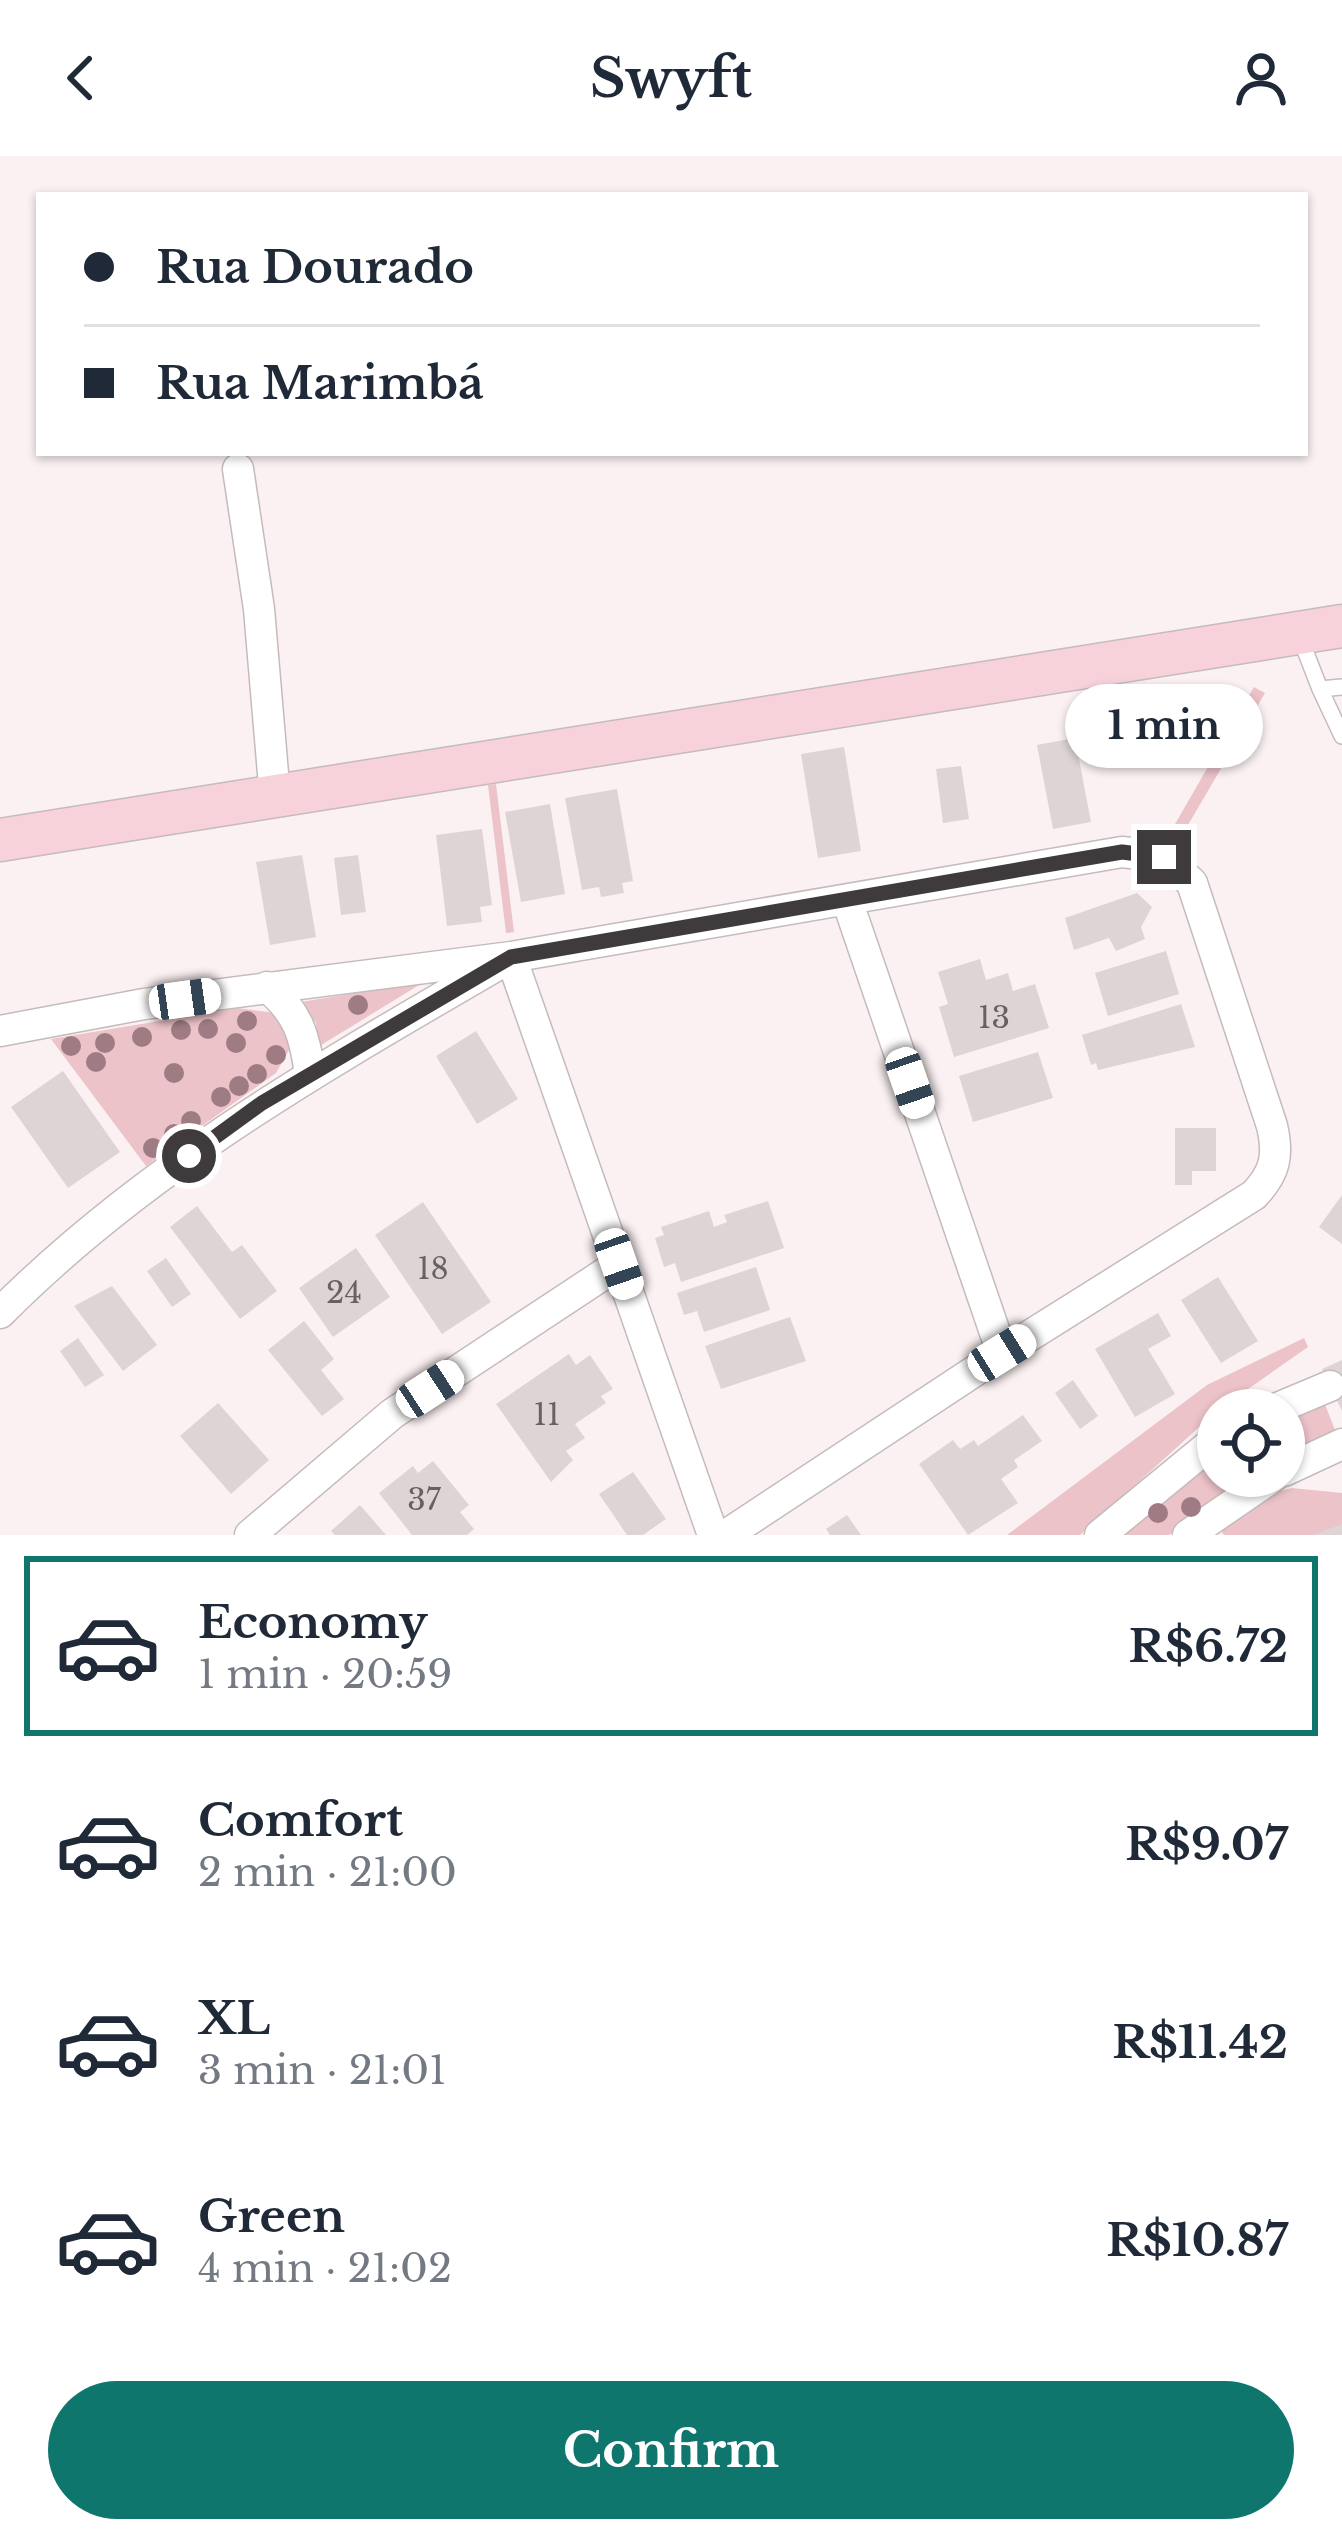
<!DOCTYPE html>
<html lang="en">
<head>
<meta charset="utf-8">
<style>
  body { margin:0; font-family:"Libre Baskerville",serif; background:#f2f2f3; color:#1f2937; height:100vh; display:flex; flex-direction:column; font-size:45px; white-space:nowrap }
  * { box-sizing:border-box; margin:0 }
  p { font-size:39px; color:#747a83 }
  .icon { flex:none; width:66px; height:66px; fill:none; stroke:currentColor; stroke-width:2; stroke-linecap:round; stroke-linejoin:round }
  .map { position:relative; height:1379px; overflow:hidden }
  .drawer { display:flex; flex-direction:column; background:#fff; flex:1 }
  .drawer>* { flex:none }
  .guide { position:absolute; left:36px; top:36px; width:1272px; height:264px; border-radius:0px; box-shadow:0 3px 9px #0004; display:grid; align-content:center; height:264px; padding:0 48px; background:#fff }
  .controls { position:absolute; left:1197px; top:1233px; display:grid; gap:24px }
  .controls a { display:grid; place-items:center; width:108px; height:108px; border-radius:50%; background:#fff; box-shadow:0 3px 9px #0004; font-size:60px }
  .end { position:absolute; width:54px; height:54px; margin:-27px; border:15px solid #3f3b3c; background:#fff; box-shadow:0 0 0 6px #fff }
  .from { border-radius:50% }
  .bubble { position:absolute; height:84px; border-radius:42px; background:#fff; box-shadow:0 3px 9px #0004; font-size:39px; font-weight:800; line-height:84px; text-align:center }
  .car { position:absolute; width:36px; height:72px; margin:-36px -18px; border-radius:15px; box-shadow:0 0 9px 3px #0007; background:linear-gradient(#fff 24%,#345 0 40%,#fff 0 76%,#345 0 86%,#fff 0) }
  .guide b { display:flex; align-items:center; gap:42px; height:114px; font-size:45px }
  .guide b+b { border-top:3px solid #e0e1e3 }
  .guide i { width:30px; height:30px; background:#1f2937 }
  ul { padding:21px 0 0; list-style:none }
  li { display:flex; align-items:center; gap:36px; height:180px; margin:0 24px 18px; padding:0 24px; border:6px solid transparent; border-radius:0px }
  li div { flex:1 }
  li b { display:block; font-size:45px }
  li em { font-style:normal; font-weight:800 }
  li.current { border-color:#0f766e }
  li>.icon { width:108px; height:108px; stroke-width:1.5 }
  .cta { display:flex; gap:24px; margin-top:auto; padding:24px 48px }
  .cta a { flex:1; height:138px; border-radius:72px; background:#0f766e; color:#fff; font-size:48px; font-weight:800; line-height:138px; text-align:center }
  header { display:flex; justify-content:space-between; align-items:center; height:156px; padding:0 48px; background:#fff; font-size:54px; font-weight:800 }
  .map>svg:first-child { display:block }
</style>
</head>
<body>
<header><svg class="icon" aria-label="back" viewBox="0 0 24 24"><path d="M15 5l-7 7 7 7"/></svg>Swyft<svg class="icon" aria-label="person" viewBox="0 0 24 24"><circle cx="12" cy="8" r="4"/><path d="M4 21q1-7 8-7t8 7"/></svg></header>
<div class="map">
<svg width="1342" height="1379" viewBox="0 0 1342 1379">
  <rect width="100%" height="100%" fill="#fbf1f2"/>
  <!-- green -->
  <path fill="#ebc3c9" d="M1254 531 1265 537 1181 681 1171 675Z
    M496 628 514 776 506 777 488 629Z
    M424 826 318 891 316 867 301 846Z
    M238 852 275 857 292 889 276 917 146 1010 51 883Z
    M1304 1182 1308 1191 1218 1254 1080 1379H1007L1207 1229Z
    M1324 1246 1337 1279 1284 1300V1265Z
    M1218 1299V1320H1245L1169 1379H1122Z
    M1292 1332 1342 1337V1379H1224L1219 1372 1273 1337Z"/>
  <!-- building -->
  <path fill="#ded4d5" d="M1075 582 1091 666 1053 673 1037 589Z
    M844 591 861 695 818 702 801 598Z
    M961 610 969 663 943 667 936 613Z
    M617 633 633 725 622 727 624 737 601 741 599 731 582 734 565 642Z
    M550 648 565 738 521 746 505 656Z
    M482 673 492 749 480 751 482 766 447 770 436 679Z
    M302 699 316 781 270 789 256 706Z
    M358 699 366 756 341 759 334 702Z
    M1137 737 1152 751 1141 771 1145 783 1116 795 1109 782 1074 794 1065 762Z
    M1166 795 1179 838 1108 860 1095 817Z
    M980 803 986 824 1008 817 1013 835 1035 828 1049 872 954 901 939 851 948 848 938 816Z
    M1181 848 1195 891 1098 914 1096 907 1091 909 1082 879Z
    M476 875 518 943 477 968 436 900Z
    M1038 896 1053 942 973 966 959 920Z
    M63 915 120 996 68 1032 11 951Z
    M1175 972H1216V1015H1192V1029H1175Z
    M1342 1039V1088L1319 1071Z
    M768 1045 784 1092 681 1126 675 1107 664 1111 655 1082 664 1079 661 1071 709 1055 714 1071 727 1066 724 1059Z
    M423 1046 491 1146 442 1178 375 1079Z
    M197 1050 232 1096 242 1089 277 1135 240 1163 170 1071Z
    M356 1092 390 1141 333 1181 299 1132Z
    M166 1102 191 1138 172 1151 147 1115Z
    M756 1111 770 1154 704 1176 697 1155 684 1159 677 1137Z
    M1218 1121 1258 1185 1221 1207 1181 1144Z
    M112 1130 157 1189 123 1215 74 1150Z
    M1158 1157 1171 1180 1148 1193 1175 1238 1135 1261 1095 1193Z
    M790 1161 806 1205 721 1233 705 1190Z
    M304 1165 334 1203 321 1214 344 1243 322 1260 268 1194Z
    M78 1182 104 1219 85 1231 60 1195Z
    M569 1198 576 1209 590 1199 613 1233 601 1240 606 1247 575 1268 585 1282 566 1295 573 1304 551 1326 496 1248Z
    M1342 1204V1255L1322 1213Z
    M1073 1224 1098 1260 1080 1273 1055 1237Z
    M218 1247 269 1304 231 1338 180 1280Z
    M1023 1259 1042 1285 1014 1304 1018 1311 1001 1323 1018 1347 968 1379 919 1308 953 1284 960 1293 974 1284 978 1290Z
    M433 1305 469 1349 460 1356 474 1373 467 1379H412L379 1337 413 1310 418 1317Z
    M633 1316 666 1363 643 1379H627L599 1338Z
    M360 1349 386 1379H335L331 1375Z
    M847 1359 861 1379H830L826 1373Z
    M1342 1368V1379H1313Z"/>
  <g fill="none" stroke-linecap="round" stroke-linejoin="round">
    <!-- lane casing -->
    <g stroke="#c5bbbc" stroke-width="18">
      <path id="lane" d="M1299 479 1320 533 1342 531
        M1320 533 1342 580"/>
    </g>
    <!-- street casing -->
    <g stroke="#c5bbbc" stroke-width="33">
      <path id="street" d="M238 313 259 453 275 641
        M848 747 1002 1197
        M267 831C298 856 305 880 310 919
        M0 875 144 848 511 801 1122 696 1164 701 1192 727 1272 970C1279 1000 1275 1017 1254 1039L1002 1197 726 1379
        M0 1157C148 1008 331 906 511 801L713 1379
        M1273 1254 1330 1230
        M1284 1315 1342 1288
        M250 1379 392 1258 619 1108
        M1100 1379 1218 1282
        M1188 1379 1274 1320"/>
    </g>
    <!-- secondary casing -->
    <g stroke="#c5bbbc" stroke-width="45">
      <path id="secondary" d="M0 684 1342 470"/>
    </g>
    <!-- lane -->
    <use href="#lane" stroke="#fff" stroke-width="15"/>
    <!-- street -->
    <use href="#street" stroke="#fff" stroke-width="30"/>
    <!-- secondary -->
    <use href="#secondary" stroke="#f7d2da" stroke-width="42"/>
  </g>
  <!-- trees -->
  <g fill="#9f7c84">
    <circle cx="358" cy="849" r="10"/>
    <circle cx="247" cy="865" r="10"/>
    <circle cx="208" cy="873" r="10"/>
    <circle cx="181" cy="874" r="10"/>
    <circle cx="142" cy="881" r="10"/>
    <circle cx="105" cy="887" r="10"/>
    <circle cx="236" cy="887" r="10"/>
    <circle cx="71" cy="890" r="10"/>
    <circle cx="276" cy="899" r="10"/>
    <circle cx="96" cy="906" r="10"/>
    <circle cx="174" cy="917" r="10"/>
    <circle cx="257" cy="918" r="10"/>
    <circle cx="239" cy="930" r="10"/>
    <circle cx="221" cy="941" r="10"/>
    <circle cx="191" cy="965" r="10"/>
    <circle cx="174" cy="978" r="10"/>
    <circle cx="153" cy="992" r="10"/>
    <circle cx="1191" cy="1351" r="10"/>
    <circle cx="1158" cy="1357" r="10"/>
  </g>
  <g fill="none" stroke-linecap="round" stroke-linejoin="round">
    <!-- route -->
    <path stroke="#3f3b3c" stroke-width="15" d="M189 1000 262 947 511 801 1122 696 1164 701"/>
  </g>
  <g text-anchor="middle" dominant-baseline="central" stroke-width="9" stroke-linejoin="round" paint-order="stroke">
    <!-- number labels -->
    <g font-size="30" fill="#676162">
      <text x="994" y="861">13</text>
      <text x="433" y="1112">18</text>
      <text x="344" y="1136">24</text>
      <text x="547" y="1258">11</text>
      <text x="424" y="1343">37</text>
    </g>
  </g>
</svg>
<div class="controls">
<a><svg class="icon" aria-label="locate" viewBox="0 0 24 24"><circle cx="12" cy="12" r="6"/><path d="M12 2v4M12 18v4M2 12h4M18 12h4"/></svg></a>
</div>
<i class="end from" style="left:189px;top:1000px"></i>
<i class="end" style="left:1164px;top:701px"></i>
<div class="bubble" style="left:1065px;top:528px;width:198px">1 min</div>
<i class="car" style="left:185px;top:843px;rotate:82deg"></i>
<i class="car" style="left:910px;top:927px;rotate:161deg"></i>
<i class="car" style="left:619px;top:1108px;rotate:161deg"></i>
<i class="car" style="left:1002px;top:1197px;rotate:58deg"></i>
<i class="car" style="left:430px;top:1233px;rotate:57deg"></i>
<div class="guide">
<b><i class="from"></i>Rua Dourado</b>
<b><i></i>Rua Marimbá</b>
</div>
</div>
<section class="drawer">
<ul>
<li class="current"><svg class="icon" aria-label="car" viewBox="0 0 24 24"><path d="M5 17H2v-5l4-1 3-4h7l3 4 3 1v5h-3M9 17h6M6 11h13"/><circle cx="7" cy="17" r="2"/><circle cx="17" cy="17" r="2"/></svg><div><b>Economy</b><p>1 min · 20:59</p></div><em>R$6.72</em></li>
<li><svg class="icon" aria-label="car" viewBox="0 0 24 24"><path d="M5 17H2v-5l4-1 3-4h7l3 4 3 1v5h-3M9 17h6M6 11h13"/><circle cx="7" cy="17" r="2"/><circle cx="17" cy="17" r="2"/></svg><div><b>Comfort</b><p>2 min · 21:00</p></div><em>R$9.07</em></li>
<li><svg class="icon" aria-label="car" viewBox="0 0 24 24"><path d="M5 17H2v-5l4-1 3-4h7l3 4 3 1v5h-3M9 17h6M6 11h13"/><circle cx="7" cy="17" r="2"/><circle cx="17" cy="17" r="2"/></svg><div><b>XL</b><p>3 min · 21:01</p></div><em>R$11.42</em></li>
<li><svg class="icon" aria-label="car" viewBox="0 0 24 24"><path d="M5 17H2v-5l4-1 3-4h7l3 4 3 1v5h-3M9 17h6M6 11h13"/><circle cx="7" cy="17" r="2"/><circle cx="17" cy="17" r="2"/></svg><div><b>Green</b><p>4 min · 21:02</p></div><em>R$10.87</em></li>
</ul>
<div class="cta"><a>Confirm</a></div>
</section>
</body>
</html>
